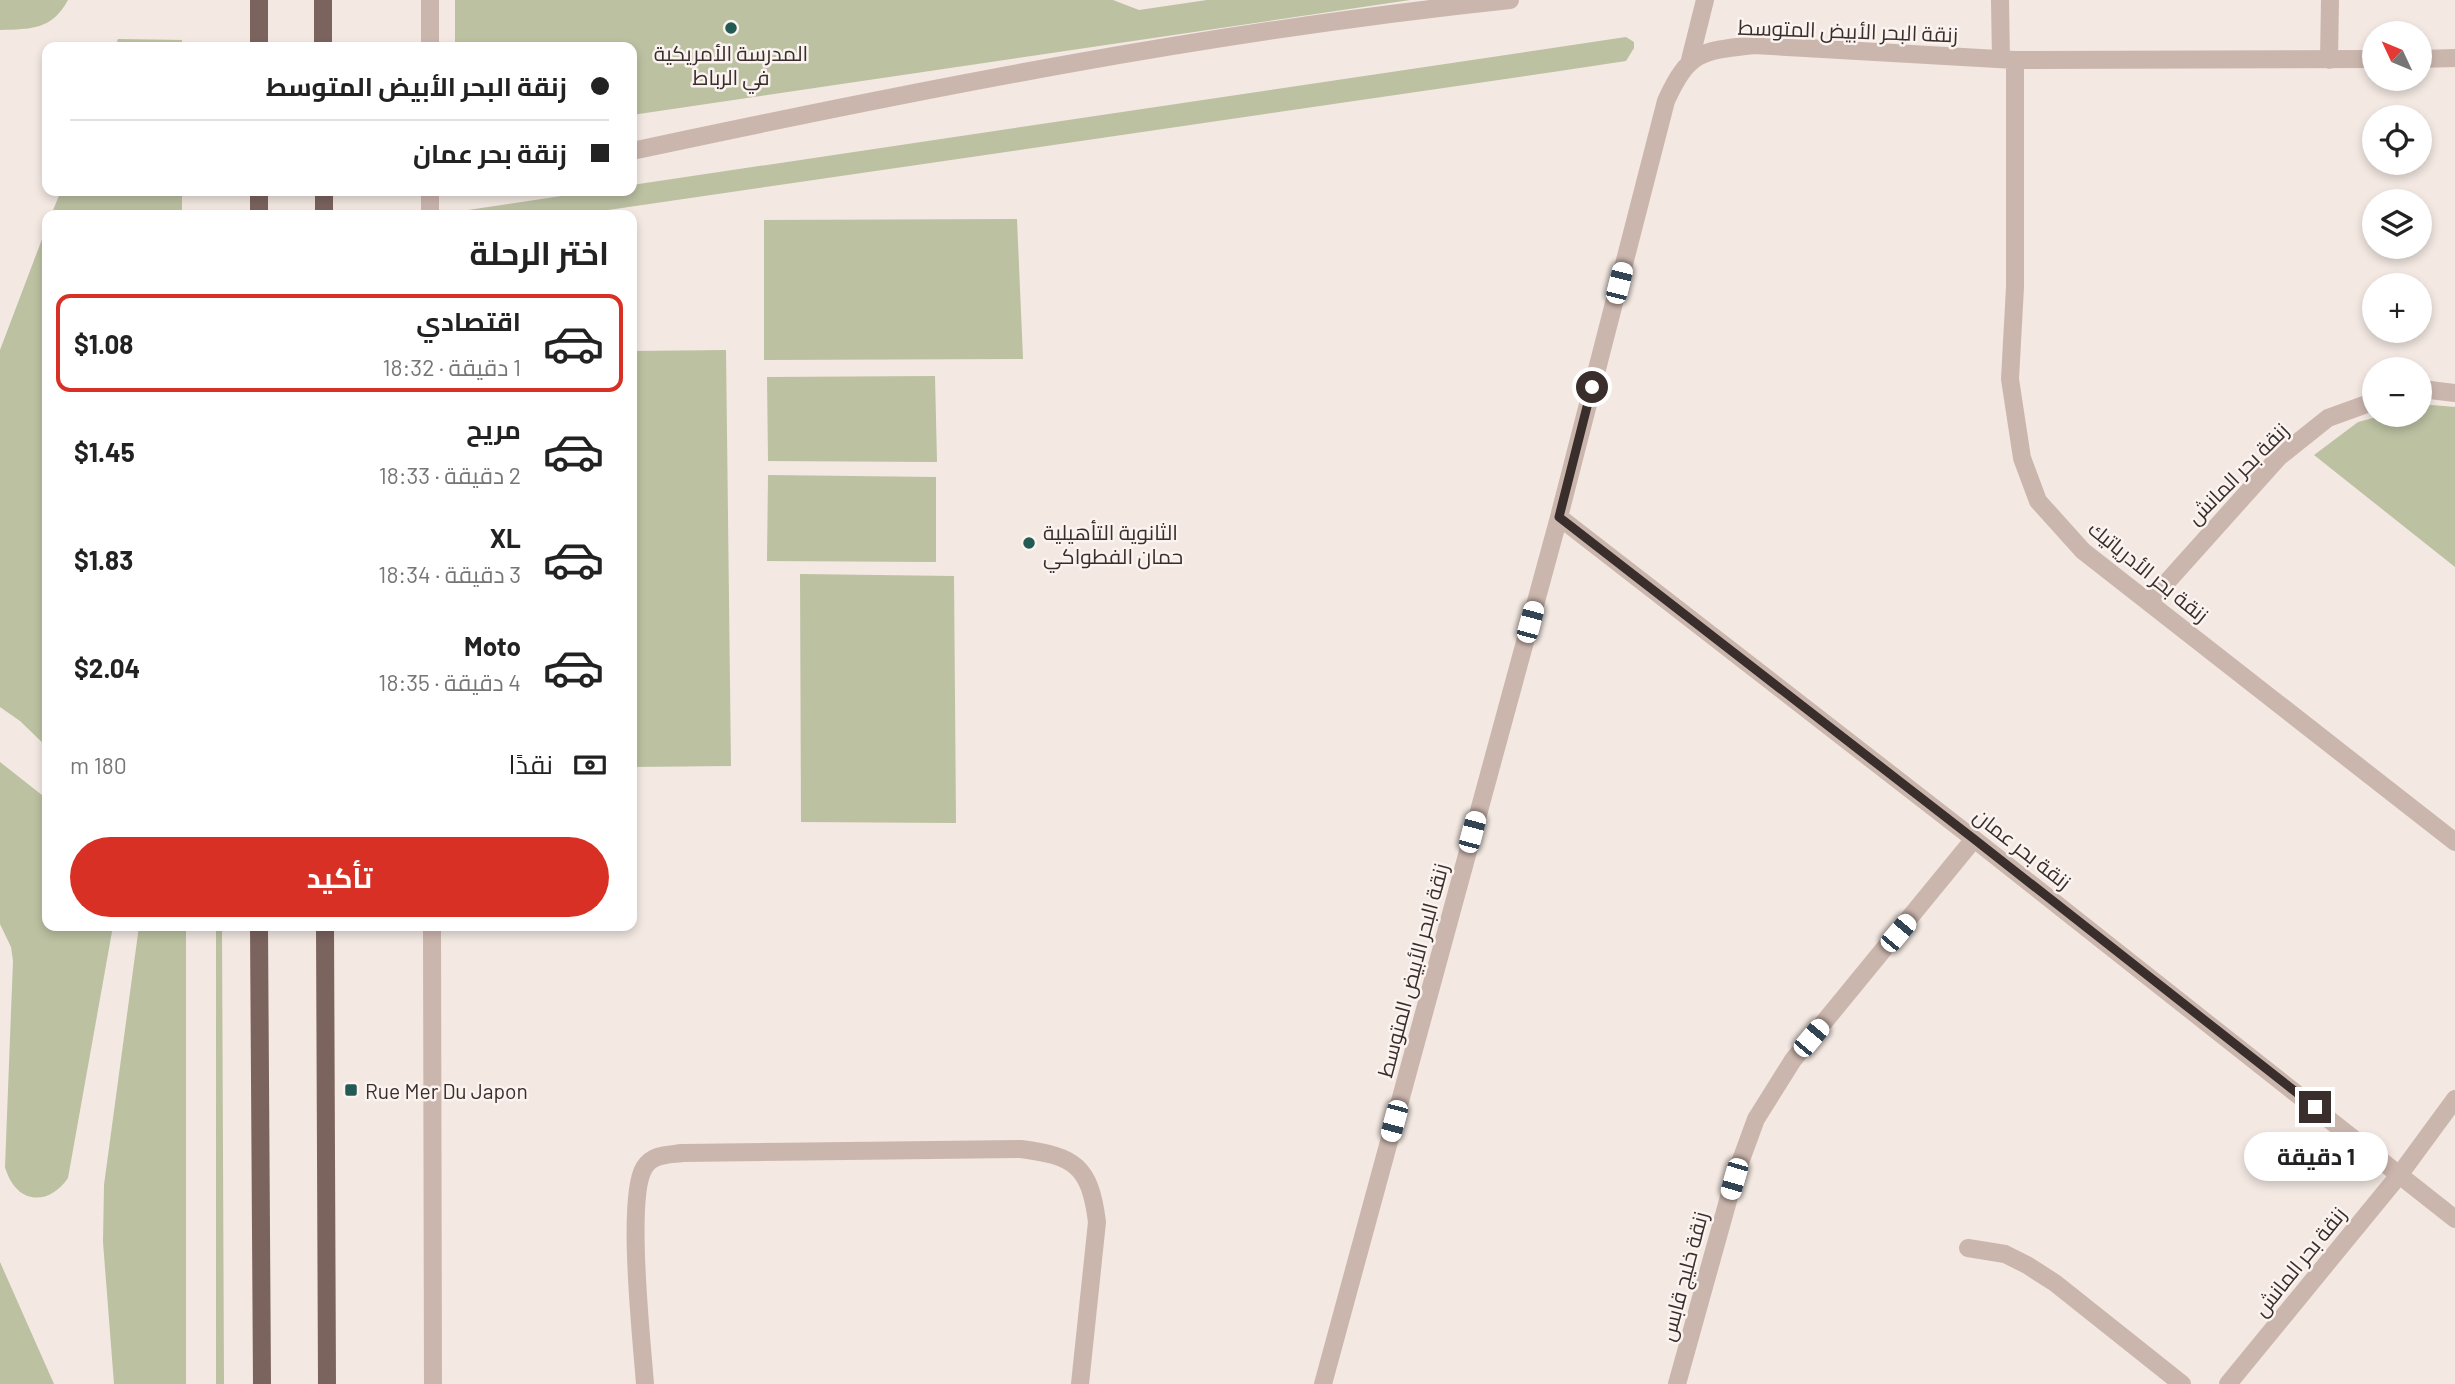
<!DOCTYPE html>
<html lang="ar">
<head>
<meta charset="utf-8">
<style>
  body { margin:0; font-family:Barlow,Cairo,sans-serif; background:#f2f2f2; color:#222; direction:rtl; height:100vh; display:flex; flex-direction:column; font-size:26px; white-space:nowrap }
  * { box-sizing:border-box; margin:0 }
  p { font-size:23px; color:#767676 }
  .icon { flex:none; width:38px; height:38px; fill:none; stroke:currentColor; stroke-width:2; stroke-linecap:round; stroke-linejoin:round }
  .map { position:relative; flex:1; overflow:hidden; direction:ltr }
  .details { position:absolute; left:42px; top:210px; width:595px; height:721px; display:flex; flex-direction:column; background:#fff; border-radius:14px; box-shadow:0 4px 10px #0003; direction:rtl }
  .details>* { flex:none }
  .guide { position:absolute; left:42px; top:42px; width:595px; height:154px; border-radius:14px; box-shadow:0 4px 10px #0003; direction:rtl; display:grid; align-content:center; height:154px; padding:0 28px; background:#fff }
  .needle { width:46px; rotate:314deg }
  .buttons { position:absolute; left:2362px; top:21px; display:grid; gap:14px }
  .buttons a { display:grid; place-items:center; width:70px; height:70px; border-radius:50%; background:#fff; box-shadow:0 4px 10px #0003; font-size:35px }
  .end { position:absolute; width:32px; height:32px; margin:-16px; border:9px solid #3a2e2c; background:#fff; box-shadow:0 0 0 4px #fff }
  .from { border-radius:50% }
  .bubble { position:absolute; height:49px; border-radius:24px; background:#fff; box-shadow:0 4px 10px #0003; font-size:23px; font-weight:700; line-height:49px; text-align:center; direction:rtl }
  .car { position:absolute; width:21px; height:42px; margin:-21px -10px; border-radius:9px; box-shadow:0 0 5px 2px #0007; background:linear-gradient(#fff 24%,#345 0 40%,#fff 0 76%,#345 0 86%,#fff 0) }
  .guide b { display:flex; align-items:center; gap:24px; height:66px; font-size:26px }
  .guide b+b { border-top:2px solid #e0e0e0 }
  .guide i { width:18px; height:18px; background:#222 }
  ul { padding:0; list-style:none }
  li { display:flex; align-items:center; gap:21px; height:98px; margin:0 14px 10px; padding:0 14px; border:4px solid transparent; border-radius:14px }
  li div { flex:1 }
  li b { display:block; font-size:26px }
  li em { font-style:normal; font-weight:700 }
  li.selected { border-color:#d93025 }
  li>.icon { width:63px; height:63px; stroke-width:1.5 }
  h2 { padding:0 28px; font-size:32px; line-height:84px }
  .pay { display:flex; align-items:center; gap:18px; height:77px; padding:0 28px; font-size:26px }
  .pay p { margin-inline-start:auto }
  .primary-button { display:flex; gap:14px; margin-top:auto; padding:14px 28px }
  .primary-button a { flex:1; height:80px; border-radius:42px; background:#d93025; color:#fff; font-size:28px; font-weight:700; line-height:80px; text-align:center }
  .map>svg:first-child { display:block }
</style>
</head>
<body>
<div class="map">
<svg width="2455" height="1384" viewBox="0 0 2455 1384">
  <rect width="100%" height="100%" fill="#f3e8e2"/>
  <!-- green -->
  <path fill="#bcc1a2" d="M0 0H68C52 30 31 29 0 30Z
    M455 0H1113L1139 10 1207 0H1410L632 115V47H455Z
    M1626 37 1634 42V48L1626 61 1553 72 574 215H468V210L595 191H632V185Z
    M118 39 182 40V47H115Z
    M61 191H182V215H51Z
    M1017 219 1023 359 764 360V220Z
    M47 226V747L20 721 0 707V350Z
    M726 350 731 766 632 767V351Z
    M935 376 937 462 768 461 767 377Z
    M2420 404 2455 407V567L2314 455 2358 422 2384 415H2420Z
    M768 475 936 477V562L767 561Z
    M800 574 954 576 956 823 801 822Z
    M0 762 47 799V926H113L68 1178C47 1208 15 1203 5 1167L13 961 11 947 0 924Z
    M139 926H186V1384H114L103 1242 104 1185Z
    M216 926H222L224 1384H216Z
    M0 1262 54 1384H0Z"/>
  <g fill="none" stroke-linecap="round" stroke-linejoin="round">
    <!-- minor -->
    <path stroke="#cbb6ae" stroke-width="18" d="M2000 0 2001 59
      M430 47V0
      M2420 59 2455 58
      M1690 60 1705 0
      M2015 60V287L2010 379 2022 458 2038 501 2083 551 2455 842
      M2329 60 2330 0
      M632 151C922 89 1214 31 1510 0
      M430 191V215
      M2420 392 2430 390 2455 393
      M1559 517 1974 839 2455 1219
      M2149 602 2279 457 2328 418 2375 401
      M432 926 433 1384
      M1968 1248 2005 1254 2027 1265 2055 1283 2182 1384
      M645 1384C642 1343 626 1198 644 1168 652 1154 668 1155 682 1153L1021 1149C1075 1156 1090 1166 1097 1222L1080 1384
      M1323 1384 1559 517 1666 101C1689 51 1701 51 1754 45L2015 60 2375 59
      M1677 1384 1734 1179 1756 1119 1793 1060 1974 839
      M2228 1384 2400 1174 2455 1099"/>
    <!-- major -->
    <path stroke="#7b635e" stroke-width="18" d="M323 0V47
      M259 47V0
      M259 191V215
      M324 191V215
      M259 926 262 1384
      M325 926 327 1384"/>
  </g>
  <g fill="none" stroke-linecap="round" stroke-linejoin="round">
    <!-- route -->
    <path stroke="#3a2e2c" stroke-width="9" d="M1592 387 1559 517 1974 839 2315 1107"/>
  </g>
  <!-- markers -->
  <g fill="#235a54" stroke="#faf3ef" stroke-width="2.5">
    <circle cx="731" cy="28" r="7"/>
    <circle cx="1029" cy="543" r="7"/>
    <rect x="344" y="1083" width="14" height="14" rx="3.5"/>
  </g>
  <g text-anchor="middle" dominant-baseline="central" stroke-width="5" stroke-linejoin="round" paint-order="stroke">
    <!-- street labels -->
    <g font-size="21" fill="#3a2e2c" stroke="#faf3ef">
      <text transform="translate(1848 30) rotate(2)">زنقة البحر الأبيض المتوسط</text>
      <text transform="translate(2237 473) rotate(-45)">زنقة بحر المانش</text>
      <text transform="translate(2149 571) rotate(39)">زنقة بحر الأدرياتيك</text>
      <text transform="translate(2023 848) rotate(38)">زنقة بحر عمان</text>
      <text transform="translate(1412 970) rotate(-75)">زنقة البحر الأبيض المتوسط</text>
      <text transform="translate(2299 1261) rotate(-51)">زنقة بحر المانش</text>
      <text transform="translate(1683 1276) rotate(-75)">زنقة خليج قابس</text>
    </g>
    <!-- poi labels -->
    <g font-size="21" fill="#3a2e2c" stroke="#faf3ef" text-anchor="start">
      <text x="731" y="52" text-anchor="middle">المدرسة الأمريكية<tspan x="731" dy="24">في الرباط</tspan></text>
      <text x="1043" y="531">الثانوية التأهيلية<tspan x="1043" dy="24">حمان الفطواكي</tspan></text>
      <text x="365" y="1090">Rue Mer Du Japon</text>
    </g>
  </g>
</svg>
<div class="buttons">
<a><svg class="needle" viewBox="-14 -14 28 28"><path d="M0-13l5 13h-10z" fill="#e53935"/><path d="M0 13l5-13h-10z" fill="#767676"/></svg></a>
<a><svg class="icon" aria-label="locate" viewBox="0 0 24 24"><circle cx="12" cy="12" r="6"/><path d="M12 2v4M12 18v4M2 12h4M18 12h4"/></svg></a>
<a><svg class="icon" aria-label="layers" viewBox="0 0 24 24"><path d="M12 4l9 5-9 5-9-5zM3 14l9 5 9-5"/></svg></a>
<a>+</a>
<a>−</a>
</div>
<i class="end from" style="left:1592px;top:387px"></i>
<i class="end" style="left:2315px;top:1107px"></i>
<div class="bubble" style="left:2244px;top:1132px;width:144px">1 دقيقة</div>
<i class="car" style="left:1619px;top:283px;rotate:14deg"></i>
<i class="car" style="left:1530px;top:622px;rotate:15deg"></i>
<i class="car" style="left:1472px;top:832px;rotate:15deg"></i>
<i class="car" style="left:1898px;top:933px;rotate:40deg"></i>
<i class="car" style="left:1811px;top:1038px;rotate:40deg"></i>
<i class="car" style="left:1394px;top:1121px;rotate:195deg"></i>
<i class="car" style="left:1734px;top:1179px;rotate:196deg"></i>
<div class="guide">
<b><i class="from"></i>زنقة البحر الأبيض المتوسط</b>
<b><i></i>زنقة بحر عمان</b>
</div>
<section class="details">
<h2>اختر الرحلة</h2>
<ul>
<li class="selected"><svg class="icon" aria-label="car" viewBox="0 0 24 24"><path d="M5 17H2v-5l4-1 3-4h7l3 4 3 1v5h-3M9 17h6M6 11h13"/><circle cx="7" cy="17" r="2"/><circle cx="17" cy="17" r="2"/></svg><div><b>اقتصادي</b><p>1 دقيقة · 18:32</p></div><em>$1.08</em></li>
<li><svg class="icon" aria-label="car" viewBox="0 0 24 24"><path d="M5 17H2v-5l4-1 3-4h7l3 4 3 1v5h-3M9 17h6M6 11h13"/><circle cx="7" cy="17" r="2"/><circle cx="17" cy="17" r="2"/></svg><div><b>مريح</b><p>2 دقيقة · 18:33</p></div><em>$1.45</em></li>
<li><svg class="icon" aria-label="car" viewBox="0 0 24 24"><path d="M5 17H2v-5l4-1 3-4h7l3 4 3 1v5h-3M9 17h6M6 11h13"/><circle cx="7" cy="17" r="2"/><circle cx="17" cy="17" r="2"/></svg><div><b>XL</b><p>3 دقيقة · 18:34</p></div><em>$1.83</em></li>
<li><svg class="icon" aria-label="car" viewBox="0 0 24 24"><path d="M5 17H2v-5l4-1 3-4h7l3 4 3 1v5h-3M9 17h6M6 11h13"/><circle cx="7" cy="17" r="2"/><circle cx="17" cy="17" r="2"/></svg><div><b>Moto</b><p>4 دقيقة · 18:35</p></div><em>$2.04</em></li>
</ul>
<div class="pay"><svg class="icon" aria-label="cash" viewBox="0 0 24 24"><path d="M3 7h18v10H3z"/><circle cx="12" cy="12" r="2"/></svg>نقدًا<p>180 m</p></div>
<div class="primary-button"><a>تأكيد</a></div>
</section>
</div>
</body>
</html>
